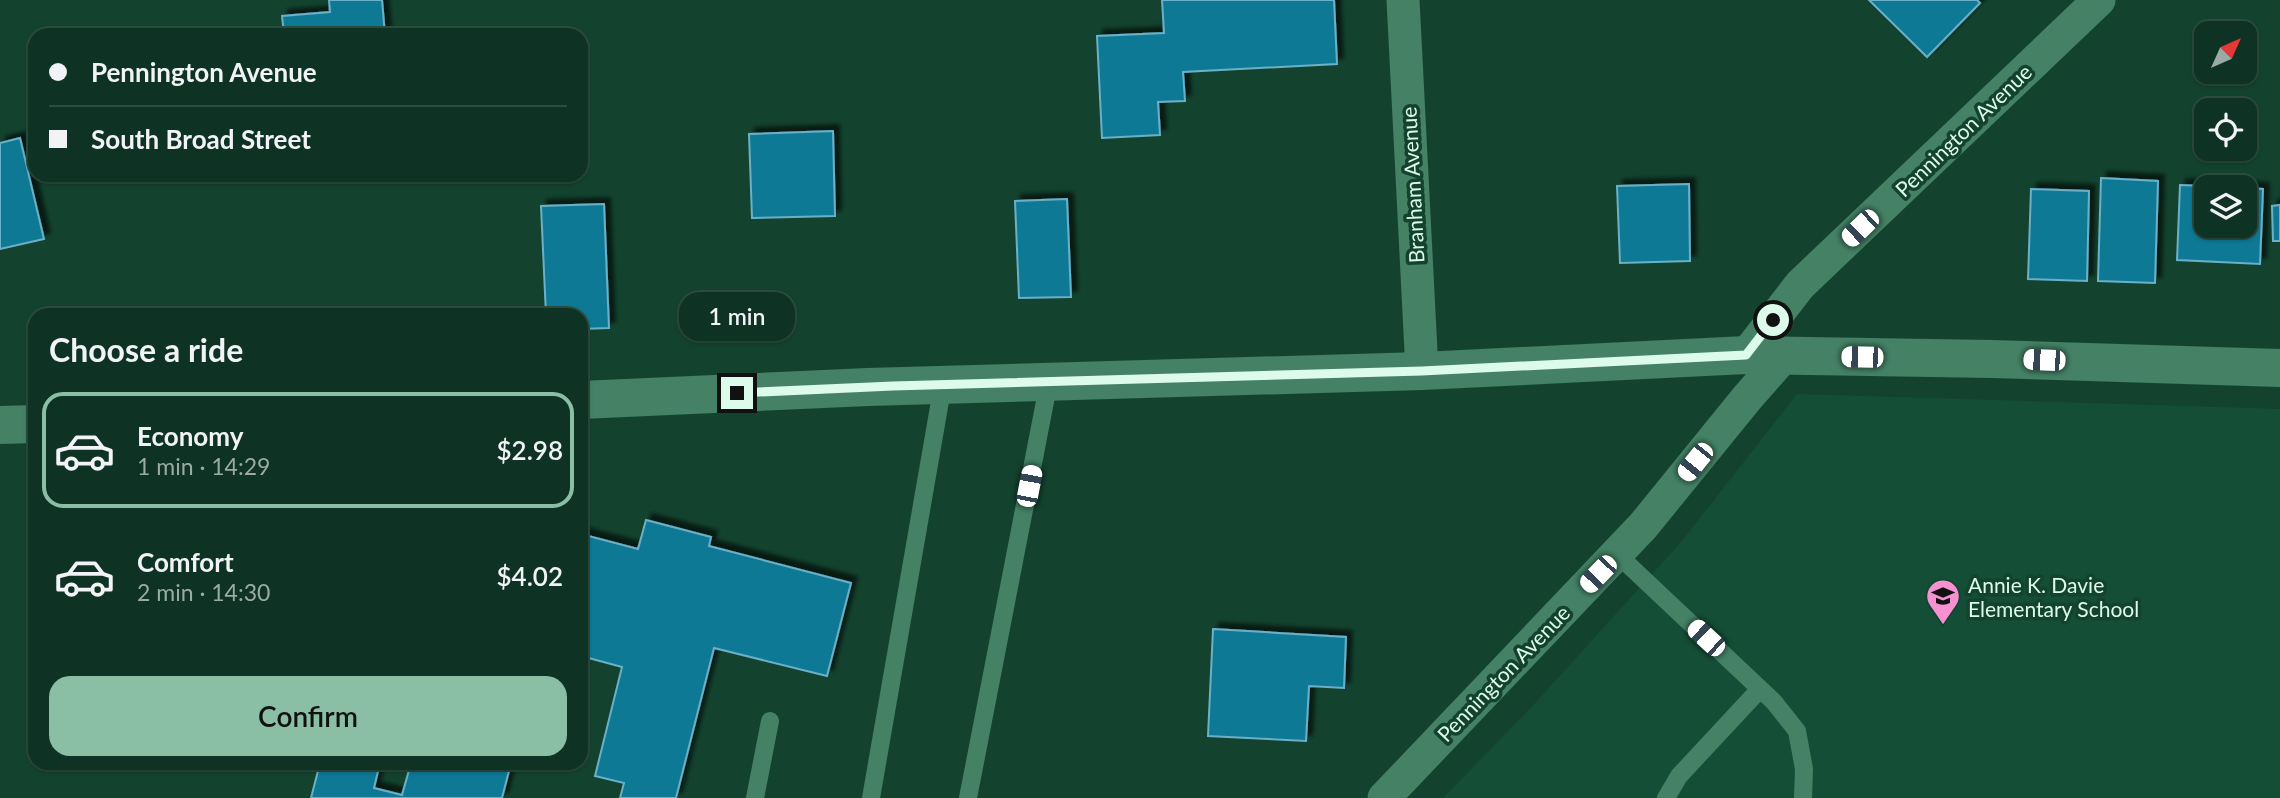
<!DOCTYPE html>
<html lang="en">
<head>
<meta charset="utf-8">
<style>
  body { margin:0; font-family:Lato,sans-serif; background:#173a2b; color:#f1f3f6; height:100vh; display:flex; flex-direction:column; font-size:26px; white-space:nowrap }
  * { box-sizing:border-box; margin:0 }
  p { font-size:23px; color:#9baaa6 }
  .icon { flex:none; width:38px; height:38px; fill:none; stroke:currentColor; stroke-width:2; stroke-linecap:round; stroke-linejoin:round }
  .map { position:relative; flex:1; overflow:hidden }
  .sheet { position:absolute; left:28px; top:308px; width:560px; height:462px; display:flex; flex-direction:column; background:#0e3223; border-radius:21px; box-shadow:0 2px 5px #0004,0 0 0 2px #2e4d41 }
  .sheet>* { flex:none }
  .guide { position:absolute; left:28px; top:28px; width:560px; height:154px; border-radius:21px; box-shadow:0 2px 5px #0004,0 0 0 2px #2e4d41; display:grid; align-content:center; height:154px; padding:0 21px; background:#0e3223 }
  .needle { width:46px; rotate:45deg }
  .fabs { position:absolute; left:2194px; top:21px; display:grid; gap:14px }
  .fabs a { display:grid; place-items:center; width:63px; height:63px; border-radius:14px; background:#0e3223; box-shadow:0 2px 5px #0004,0 0 0 2px #2e4d41; font-size:35px }
  .end { position:absolute; width:32px; height:32px; margin:-16px; border:9px solid #dcfbea; background:#111; box-shadow:0 0 0 4px #111 }
  .from { border-radius:50% }
  .bubble { position:absolute; height:49px; border-radius:21px; background:#0e3223; box-shadow:0 2px 5px #0004,0 0 0 2px #2e4d41; font-size:23px; font-weight:600; line-height:49px; text-align:center }
  .car { position:absolute; width:21px; height:42px; margin:-21px -10px; border-radius:9px; box-shadow:0 0 5px 2px #0007; background:linear-gradient(#fff 24%,#345 0 40%,#fff 0 76%,#345 0 86%,#fff 0) }
  .guide b { display:flex; align-items:center; gap:24px; height:66px; font-size:26px }
  .guide b+b { border-top:2px solid #2e4d41 }
  .guide i { width:18px; height:18px; background:#f1f3f6 }
  ul { padding:0; list-style:none }
  li { display:flex; align-items:center; gap:21px; height:116px; margin:0 14px 10px; padding:0 7px; border:4px solid transparent; border-radius:21px }
  li div { flex:1 }
  li b { display:block; font-size:26px }
  li em { font-style:normal; font-weight:600 }
  li.active { border-color:#8abfa5 }
  li>.icon { width:63px; height:63px; stroke-width:1.5 }
  h2 { padding:0 21px; font-size:32px; line-height:84px }
  .button { display:flex; gap:14px; margin-top:auto; padding:14px 21px }
  .button a { flex:1; height:80px; border-radius:21px; background:#8abfa5; color:#111; font-size:28px; font-weight:600; line-height:80px; text-align:center }
  .map>svg:first-child { display:block }
</style>
</head>
<body>
<div class="map">
<svg width="2280" height="798" viewBox="0 0 2280 798">
  <defs>
    <filter id="shadow"><feDropShadow dx="6" dy="-6" stdDeviation="2" flood-color="#0009"/></filter>
  </defs>
  <rect width="100%" height="100%" fill="#13432f"/>
  <!-- built -->
  <path fill="#154e37" d="M1797 394 2280 409V798H1443L1528 711 1682 541Z"/>
  <!-- building -->
  <path fill="#107995" stroke="#6ab0c8" stroke-width="2" filter="url(#shadow)" d="M329 0H382L385 35H284L282 16 330 12Z
    M1162 0H1334L1337 64 1183 72 1185 101 1158 102 1160 135 1102 138 1097 36 1164 33Z
    M1869 0H1977L1980 3 1927 57Z
    M833 131 835 216 752 218 749 134Z
    M20 138 44 239 0 249V143Z
    M2101 178 2158 181 2155 283 2098 281Z
    M1689 184 1690 261 1620 263 1617 186Z
    M2180 185 2230 187H2207V226H2245V188L2263 189 2260 264 2177 260Z
    M2031 189 2089 191 2087 281 2028 279Z
    M1067 199 1071 297 1019 298 1015 201Z
    M604 204 609 328 581 329V315H546L541 206Z
    M2280 205V241H2273L2272 206Z
    M646 520 711 537 709 546 851 583 827 676 714 648 676 798H620L624 783 595 776 622 667 581 656V534L638 549Z
    M1213 629 1346 637 1344 688 1309 686 1306 741 1208 736Z
    M320 763H365L379 767 374 788 402 795 411 763H511L502 798H311Z"/>
  <g fill="none" stroke-linecap="round" stroke-linejoin="round">
    <!-- service -->
    <path stroke="#448165" stroke-width="18" d="M1617 554 1774 702 1797 731 1804 769 1803 798
      M755 798 770 721
      M871 798 943 384
      M968 798 1049 381
      M1666 798 1679 776 1760 689"/>
    <!-- minor -->
    <path stroke="#448165" stroke-width="33" d="M1403 0 1422 371
      M1746 355 1800 285 2099 0
      M1384 798 1643 526 1747 398 1784 356"/>
    <!-- secondary -->
    <path stroke="#448165" stroke-width="38" d="M581 400 868 387 1422 371 1746 355 1992 359 2280 368
      M0 425 35 424"/>
  </g>
  <g fill="none" stroke-linecap="round" stroke-linejoin="round">
    <!-- route -->
    <path stroke="#dcfbea" stroke-width="9" d="M737 393 893 386 1422 371 1746 355 1773 320"/>
  </g>
  <!-- icons -->
  <defs>
    <g id="school-pin" transform="scale(1.75)"><path d="M0 17L-7.5 6A9.5 9.5 0 1 1 7.5 6Z" fill="#f690d1" stroke="#13432f"/><path d="M0-5L7-2L0 1L-7-2ZM-4 1L0 2.5L4 1V4Q0 6-4 4Z" fill="#111"/></g>
  </defs>
  <g fill-rule="evenodd">
    <use href="#school-pin" x="1943" y="596"/>
  </g>
  <g text-anchor="middle" dominant-baseline="central" stroke-width="7" stroke-linejoin="round" paint-order="stroke">
    <!-- street labels -->
    <g font-size="21" fill="#dcfbea" stroke="#13432f">
      <text transform="translate(1963 130) rotate(-44)">Pennington Avenue</text>
      <text transform="translate(1412 185) rotate(-93)">Branham Avenue</text>
      <text transform="translate(1503 673) rotate(-46)">Pennington Avenue</text>
    </g>
    <!-- poi labels -->
    <g font-size="21" fill="#dcfbea" stroke="#13432f" text-anchor="start">
      <text x="1968" y="584">Annie K. Davie<tspan x="1968" dy="24">Elementary School</tspan></text>
    </g>
  </g>
</svg>
<div class="fabs">
<a><svg class="needle" viewBox="-14 -14 28 28"><path d="M0-13l5 13h-10z" fill="#e53935"/><path d="M0 13l5-13h-10z" fill="#9baaa6"/></svg></a>
<a><svg class="icon" aria-label="locate" viewBox="0 0 24 24"><circle cx="12" cy="12" r="6"/><path d="M12 2v4M12 18v4M2 12h4M18 12h4"/></svg></a>
<a><svg class="icon" aria-label="layers" viewBox="0 0 24 24"><path d="M12 4l9 5-9 5-9-5zM3 14l9 5 9-5"/></svg></a>
</div>
<i class="end from" style="left:1773px;top:320px"></i>
<i class="end" style="left:737px;top:393px"></i>
<div class="bubble" style="left:679px;top:292px;width:116px">1 min</div>
<i class="car" style="left:1860px;top:228px;rotate:226deg"></i>
<i class="car" style="left:1862px;top:357px;rotate:271deg"></i>
<i class="car" style="left:2044px;top:360px;rotate:272deg"></i>
<i class="car" style="left:1695px;top:462px;rotate:219deg"></i>
<i class="car" style="left:1029px;top:486px;rotate:11deg"></i>
<i class="car" style="left:1598px;top:574px;rotate:224deg"></i>
<i class="car" style="left:1706px;top:638px;rotate:313deg"></i>
<div class="guide">
<b><i class="from"></i>Pennington Avenue</b>
<b><i></i>South Broad Street</b>
</div>
<section class="sheet">
<h2>Choose a ride</h2>
<ul>
<li class="active"><svg class="icon" aria-label="car" viewBox="0 0 24 24"><path d="M5 17H2v-5l4-1 3-4h7l3 4 3 1v5h-3M9 17h6M6 11h13"/><circle cx="7" cy="17" r="2"/><circle cx="17" cy="17" r="2"/></svg><div><b>Economy</b><p>1 min · 14:29</p></div><em>$2.98</em></li>
<li><svg class="icon" aria-label="car" viewBox="0 0 24 24"><path d="M5 17H2v-5l4-1 3-4h7l3 4 3 1v5h-3M9 17h6M6 11h13"/><circle cx="7" cy="17" r="2"/><circle cx="17" cy="17" r="2"/></svg><div><b>Comfort</b><p>2 min · 14:30</p></div><em>$4.02</em></li>
</ul>
<div class="button"><a>Confirm</a></div>
</section>
</div>
</body>
</html>
